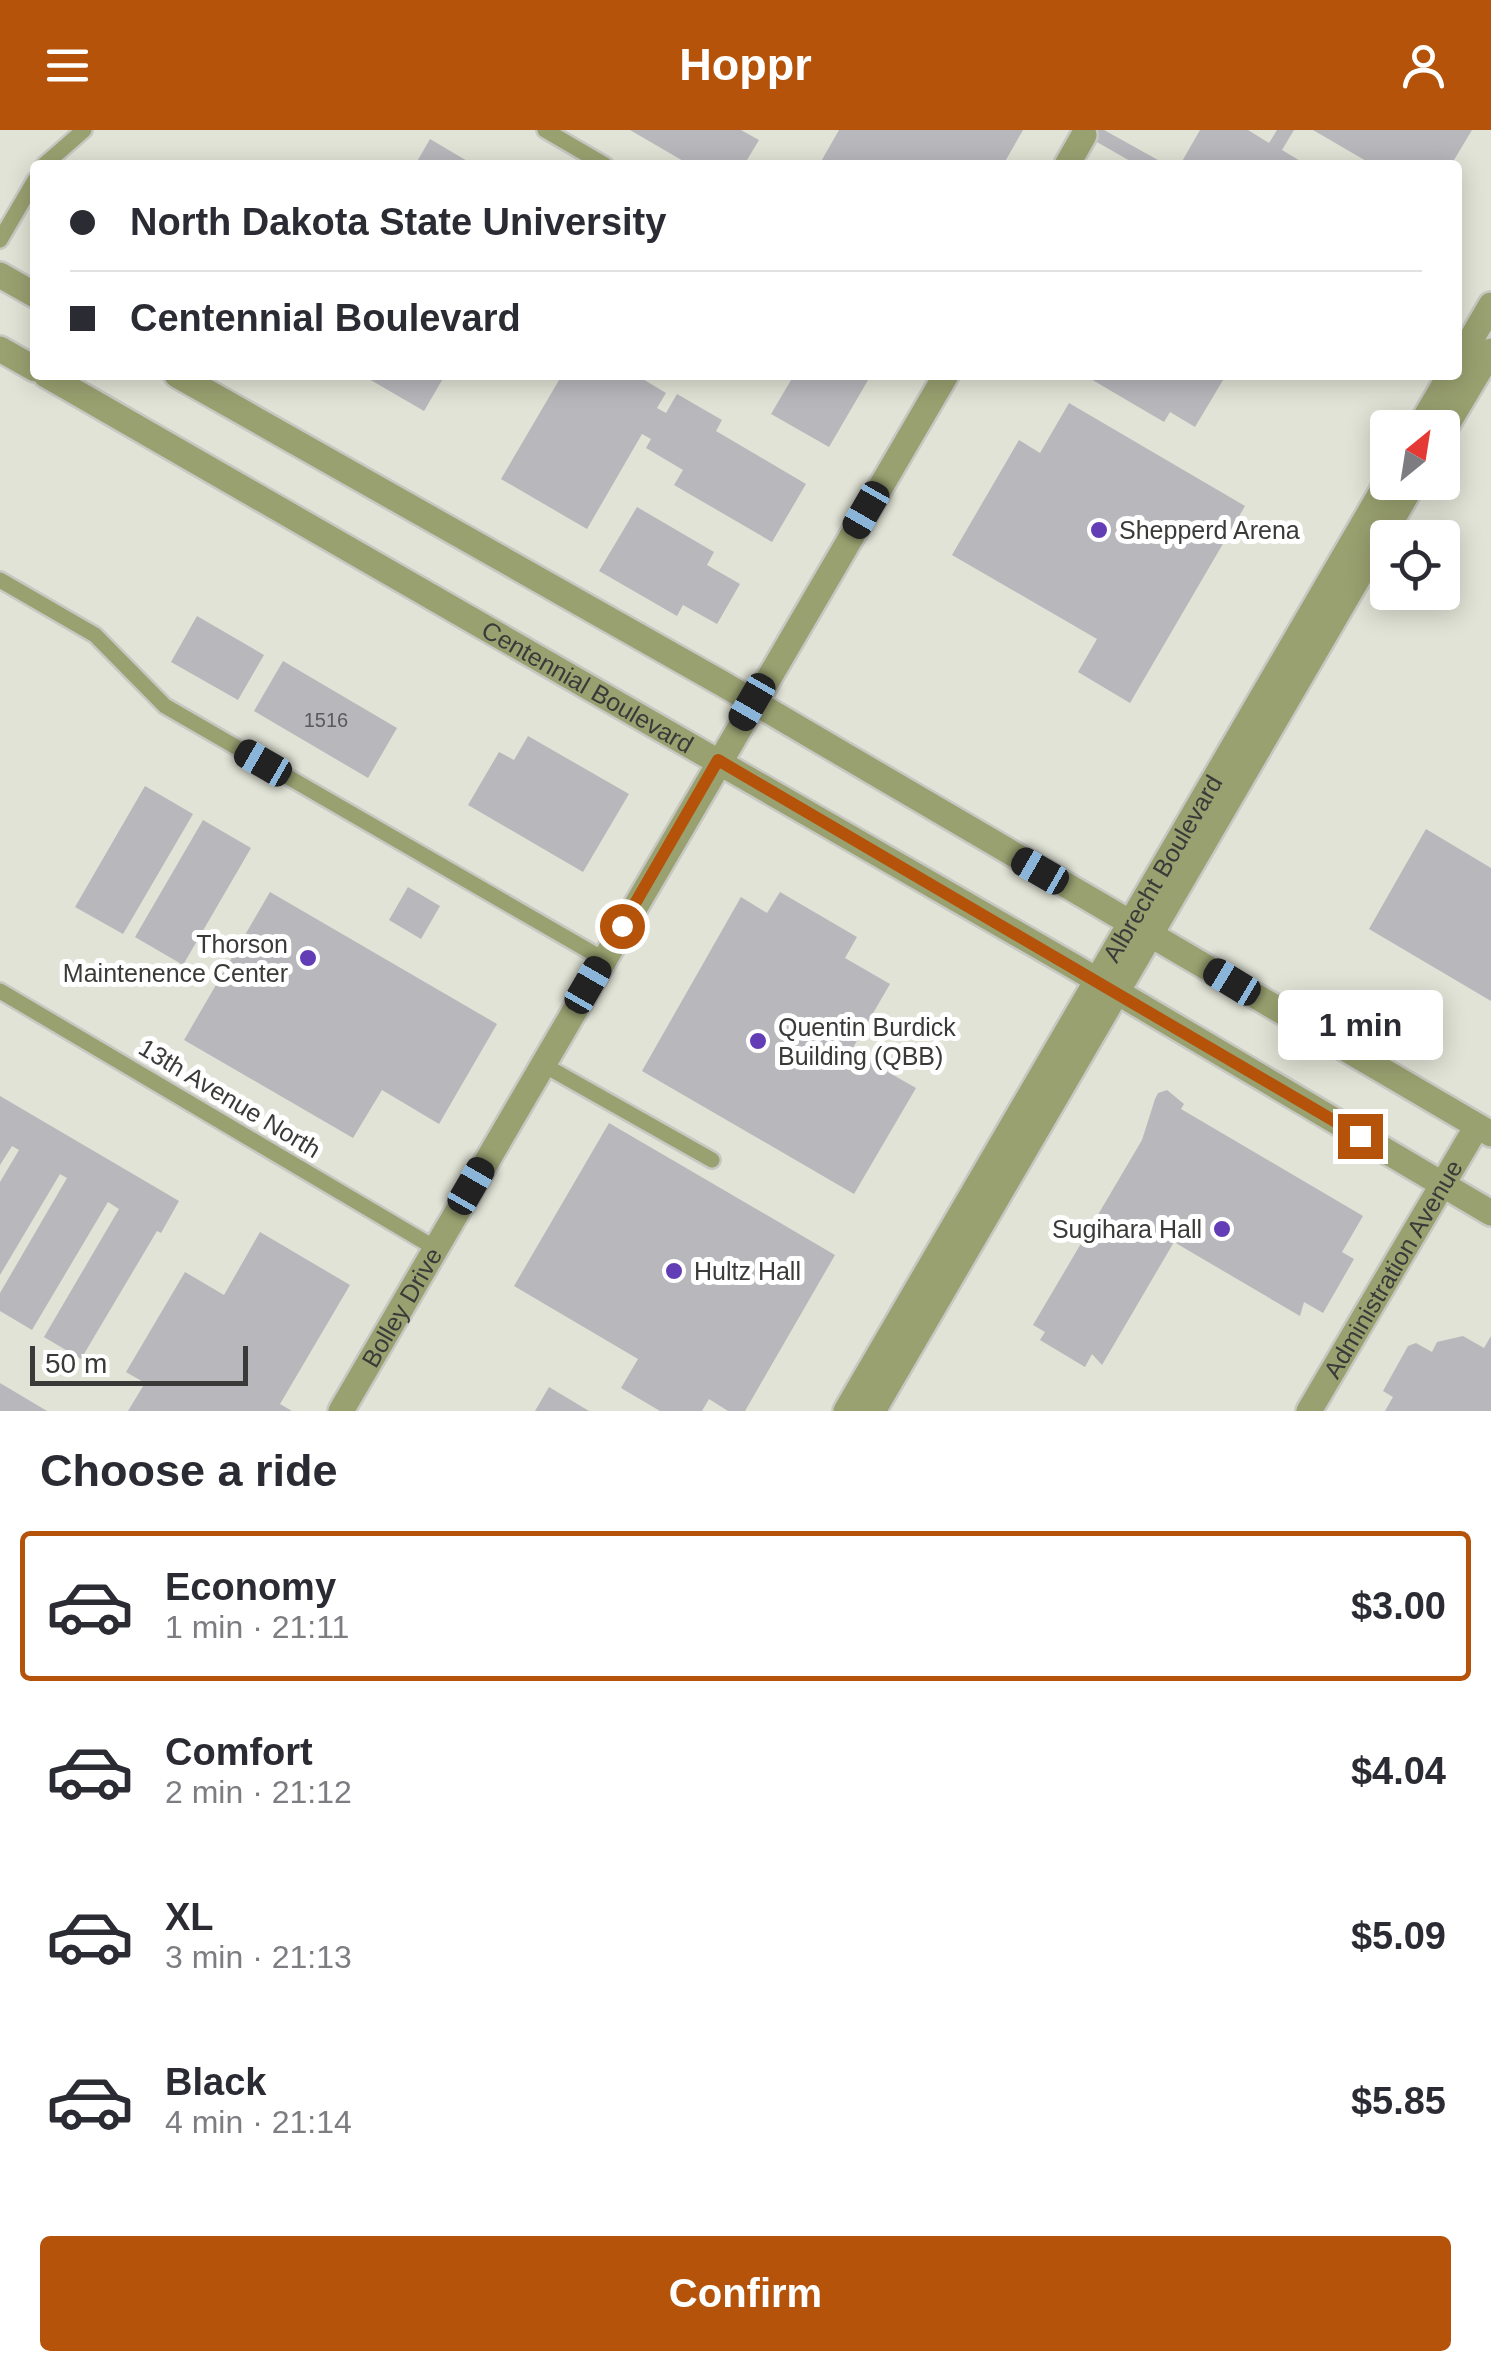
<!DOCTYPE html>
<html lang="en">
<head>
<meta charset="utf-8">
<style>
  body { margin:0; font-family:Helvetica,sans-serif; background:#f7f7f7; color:#2b2b33; height:100vh; display:flex; flex-direction:column; font-size:38px; white-space:nowrap }
  * { box-sizing:border-box; margin:0 }
  p { font-size:32px; color:#7c7c81 }
  .icon { flex:none; width:55px; height:55px; fill:none; stroke:currentColor; stroke-width:2; stroke-linecap:round; stroke-linejoin:round }
  .map { position:relative; height:1281px; overflow:hidden }
  .panel { display:flex; flex-direction:column; background:#fff; flex:1 }
  .panel>* { flex:none }
  .hud { position:absolute; left:30px; top:30px; width:1432px; height:220px; border-radius:10px; box-shadow:0 5px 25px #0003; display:grid; align-content:center; height:220px; padding:0 40px; background:#fff }
  .needle { width:65px; rotate:30deg }
  .tools { position:absolute; left:1370px; top:280px; display:grid; gap:20px }
  .tools a { display:grid; place-items:center; width:90px; height:90px; border-radius:10px; background:#fff; box-shadow:0 5px 25px #0003; font-size:50px }
  .scale { position:absolute; left:30px; bottom:25px; width:218px; box-sizing:border-box; padding-left:10px; border:5px solid #3a3b39; border-top:0; font-size:28px; line-height:35px; white-space:nowrap; color:#3a3b39; -webkit-text-stroke:8px #fff; paint-order:stroke }
  .end { position:absolute; width:45px; height:45px; margin:-22px; border:12px solid #b45309; background:#fff; box-shadow:0 0 0 5px #fff }
  .from { border-radius:50% }
  .bubble { position:absolute; height:70px; border-radius:10px; background:#fff; box-shadow:0 5px 25px #0003; font-size:32px; font-weight:700; line-height:70px; text-align:center }
  .car { position:absolute; width:30px; height:60px; margin:-30px -15px; border-radius:12px; box-shadow:0 0 8px 2px #0007; background:linear-gradient(#222 24%,#8ab4d8 0 40%,#222 0 76%,#8ab4d8 0 86%,#222 0) }
  .hud b { display:flex; align-items:center; gap:35px; height:95px; font-size:38px }
  .hud b+b { border-top:2px solid #e1e1e2 }
  .hud i { width:25px; height:25px; background:#2b2b33 }
  ul { padding:0; list-style:none }
  li { display:flex; align-items:center; gap:30px; height:150px; margin:0 20px 15px; padding:0 20px; border:5px solid transparent; border-radius:10px }
  li div { flex:1 }
  li b { display:block; font-size:38px }
  li em { font-style:normal; font-weight:700 }
  li.active { border-color:#b45309 }
  li>.icon { width:90px; height:90px; stroke-width:1.5 }
  h2 { padding:0 40px; font-size:45px; line-height:120px }
  .cta { display:flex; gap:20px; margin-top:auto; padding:20px 40px }
  .cta a { flex:1; height:115px; border-radius:10px; background:#b45309; color:#fff; font-size:40px; font-weight:700; line-height:115px; text-align:center }
  header { display:flex; justify-content:space-between; align-items:center; height:130px; padding:0 40px; background:#b45309; color:#fff; font-size:45px; font-weight:700 }
  .map>svg:first-child { display:block }
</style>
</head>
<body>
<header><svg class="icon" aria-label="menu" viewBox="0 0 24 24"><path d="M4 6h16M4 12h16M4 18h16"/></svg>Hoppr<svg class="icon" aria-label="person" viewBox="0 0 24 24"><circle cx="12" cy="8" r="4"/><path d="M4 21q1-7 8-7t8 7"/></svg></header>
<div class="map">
<svg width="1491" height="1281" viewBox="0 0 1491 1281">
  <rect width="100%" height="100%" fill="#eaebe6"/>
  <!-- built -->
  <path fill="#e1e3d6" fill-rule="evenodd" d="M0 0H1491V1281H0ZM35 35H1458V245H35ZM1388 298H1442V352H1388ZM1388 408H1442V462H1388Z"/>
  <!-- building -->
  <path fill="#b8b7bc" d="M630 0H741L759 10 744 35H690Z
    M839 0H1023L1003 35H819Z
    M1076 0H1104L1167 35H1137Z
    M1200 0H1248L1269 13 1277 0H1294L1282 20 1307 35H1180Z
    M1313 0H1472L1451 35H1373Z
    M430 9 474 35H415Z
    M362 245H445L424 281Z
    M562 245H636L666 263 657 278 666 283 677 264 722 290 716 301 806 354 772 412 674 355 683 340 646 318 651 309 642 304 587 399 501 349Z
    M794 245H871L829 317 771 284Z
    M1084 245H1226L1195 297 1170 282 1164 292Z
    M1069 273 1245 376 1130 573 1078 542 1097 509 952 425 1019 310 1040 323Z
    M637 377 714 422 707 435 740 454 717 494 683 475 677 486 599 441Z
    M197 486 264 525 238 570 171 532Z
    M283 531 397 598 368 648 254 581Z
    M528 606 629 664 583 742 468 675 499 622 514 630Z
    M145 656 193 684 123 804 75 777Z
    M203 690 251 718 183 835 135 807Z
    M1426 699 1491 738V871L1369 799Z
    M408 757 440 776 421 809 389 790Z
    M270 762 497 894 439 994 382 960 353 1008 184 910Z
    M780 762 857 807 845 828 890 854 851 921 916 958 854 1064 642 941 741 767 767 783Z
    M1167 960 1184 974 1181 979 1363 1086 1342 1122 1354 1129 1323 1183 1304 1172 1300 1186 1174 1112 1102 1235 1092 1224 1085 1237 1040 1210 1045 1202 1033 1195 1142 1010 1155 969 1158 963Z
    M0 966 179 1071 161 1103 157 1101 81 1229 44 1207 119 1079 108 1072 32 1200 0 1181V1163L67 1048 60 1044 0 1145V1052L19 1020 12 1016 0 1035Z
    M609 993 835 1125 745 1281H728L709 1269 702 1281H660L621 1258 638 1229 514 1156Z
    M260 1102 350 1155 280 1274 292 1281H128L145 1253 126 1242 185 1142 224 1165Z
    M1463 1206 1484 1218 1491 1206V1281H1385L1393 1267 1383 1261 1408 1216 1416 1213 1432 1222 1437 1212Z
    M0 1253 47 1281H0Z
    M549 1257 589 1281H535Z"/>
  <g fill="none" stroke-linecap="round" stroke-linejoin="round">
    <!-- lane casing -->
    <g stroke="#c7c8c3" stroke-width="20">
      <path id="lane" d="M545 0 605 35
        M44 35 84 0
        M0 110 35 50
        M0 450 95 505 165 576 603 829
        M0 861 435 1118
        M542 934 712 1030"/>
    </g>
    <!-- street casing -->
    <g stroke="#c7c8c3" stroke-width="30">
      <g id="street">
        <path d="M1067 35 1084 5"/>
        <path d="M0 145 35 165"/>
        <path d="M0 219 35 239"/>
        <path d="M1458 232 1491 175"/>
        <path id="s1" d="M46 245 1073 836 1491 1083"/>
        <path d="M177 245 723 554 1491 1004"/>
        <path d="M1419 298 1450 245"/>
        <path d="M1442 303 1491 221"/>
        <path id="s2" d="M341 1281 946 245"/>
        <path id="s3" d="M846 1281 1388 351"/>
        <path d="M873 1281 1414 352"/>
        <path id="s4" d="M1309 1281 1477 996"/>
      </g>
    </g>
    <!-- lane -->
    <use href="#lane" stroke="#9aa170" stroke-width="15"/>
    <!-- street -->
    <use href="#street" stroke="#9aa170" stroke-width="25"/>
  </g>
  <g fill="none" stroke-linecap="round" stroke-linejoin="round">
    <!-- route -->
    <path stroke="#b45309" stroke-width="12" d="M622 796 718 630 1360 1006"/>
  </g>
  <!-- markers -->
  <g fill="#633db5" stroke="#fff" stroke-width="4">
    <circle cx="1099" cy="400" r="10"/>
    <circle cx="308" cy="828" r="10"/>
    <circle cx="758" cy="911" r="10"/>
    <circle cx="1222" cy="1099" r="10"/>
    <circle cx="674" cy="1141" r="10"/>
  </g>
  <g text-anchor="middle" dominant-baseline="central" stroke-width="10" stroke-linejoin="round" paint-order="stroke">
    <!-- number labels -->
    <g font-size="20" fill="#5a5a5a">
      <text x="326" y="590">1516</text>
    </g>
    <!-- poi labels -->
    <g font-size="25" fill="#3a3b39" stroke="#fff" text-anchor="start">
      <text x="1119" y="400">Shepperd Arena</text>
      <text x="288" y="814" text-anchor="end">Thorson<tspan x="288" dy="29">Maintenence Center</tspan></text>
      <text x="778" y="897">Quentin Burdick<tspan x="778" dy="29">Building (QBB)</tspan></text>
      <text x="1202" y="1099" text-anchor="end">Sugihara Hall</text>
      <text x="694" y="1141">Hultz Hall</text>
    </g>
    <!-- street labels -->
    <g font-size="25" fill="#3a3b39" stroke="#fff">
      <text stroke="none"><textPath href="#s1" startOffset="625">Centennial Boulevard</textPath></text>
      <text stroke="none"><textPath href="#s3" startOffset="628">Albrecht Boulevard</textPath></text>
      <text transform="translate(230 968) rotate(31)">13th Avenue North</text>
      <text stroke="none"><textPath href="#s4" startOffset="165">Administration Avenue</textPath></text>
      <text stroke="none"><textPath href="#s2" startOffset="120">Bolley Drive</textPath></text>
    </g>
  </g>
</svg>
<div class="tools">
<a><svg class="needle" viewBox="-14 -14 28 28"><path d="M0-13l5 13h-10z" fill="#e53935"/><path d="M0 13l5-13h-10z" fill="#7c7c81"/></svg></a>
<a><svg class="icon" aria-label="locate" viewBox="0 0 24 24"><circle cx="12" cy="12" r="6"/><path d="M12 2v4M12 18v4M2 12h4M18 12h4"/></svg></a>
</div>
<div class="scale">50 m</div>
<i class="end from" style="left:622px;top:796px"></i>
<i class="end" style="left:1360px;top:1006px"></i>
<div class="bubble" style="left:1278px;top:860px;width:165px">1 min</div>
<i class="car" style="left:866px;top:380px;rotate:210deg"></i>
<i class="car" style="left:752px;top:572px;rotate:210deg"></i>
<i class="car" style="left:263px;top:633px;rotate:300deg"></i>
<i class="car" style="left:1040px;top:741px;rotate:300deg"></i>
<i class="car" style="left:1232px;top:852px;rotate:301deg"></i>
<i class="car" style="left:588px;top:855px;rotate:30deg"></i>
<i class="car" style="left:471px;top:1056px;rotate:30deg"></i>
<div class="hud">
<b><i class="from"></i>North Dakota State University</b>
<b><i></i>Centennial Boulevard</b>
</div>
</div>
<section class="panel">
<h2>Choose a ride</h2>
<ul>
<li class="active"><svg class="icon" aria-label="car" viewBox="0 0 24 24"><path d="M5 17H2v-5l4-1 3-4h7l3 4 3 1v5h-3M9 17h6M6 11h13"/><circle cx="7" cy="17" r="2"/><circle cx="17" cy="17" r="2"/></svg><div><b>Economy</b><p>1 min · 21:11</p></div><em>$3.00</em></li>
<li><svg class="icon" aria-label="car" viewBox="0 0 24 24"><path d="M5 17H2v-5l4-1 3-4h7l3 4 3 1v5h-3M9 17h6M6 11h13"/><circle cx="7" cy="17" r="2"/><circle cx="17" cy="17" r="2"/></svg><div><b>Comfort</b><p>2 min · 21:12</p></div><em>$4.04</em></li>
<li><svg class="icon" aria-label="car" viewBox="0 0 24 24"><path d="M5 17H2v-5l4-1 3-4h7l3 4 3 1v5h-3M9 17h6M6 11h13"/><circle cx="7" cy="17" r="2"/><circle cx="17" cy="17" r="2"/></svg><div><b>XL</b><p>3 min · 21:13</p></div><em>$5.09</em></li>
<li><svg class="icon" aria-label="car" viewBox="0 0 24 24"><path d="M5 17H2v-5l4-1 3-4h7l3 4 3 1v5h-3M9 17h6M6 11h13"/><circle cx="7" cy="17" r="2"/><circle cx="17" cy="17" r="2"/></svg><div><b>Black</b><p>4 min · 21:14</p></div><em>$5.85</em></li>
</ul>
<div class="cta"><a>Confirm</a></div>
</section>
</body>
</html>
